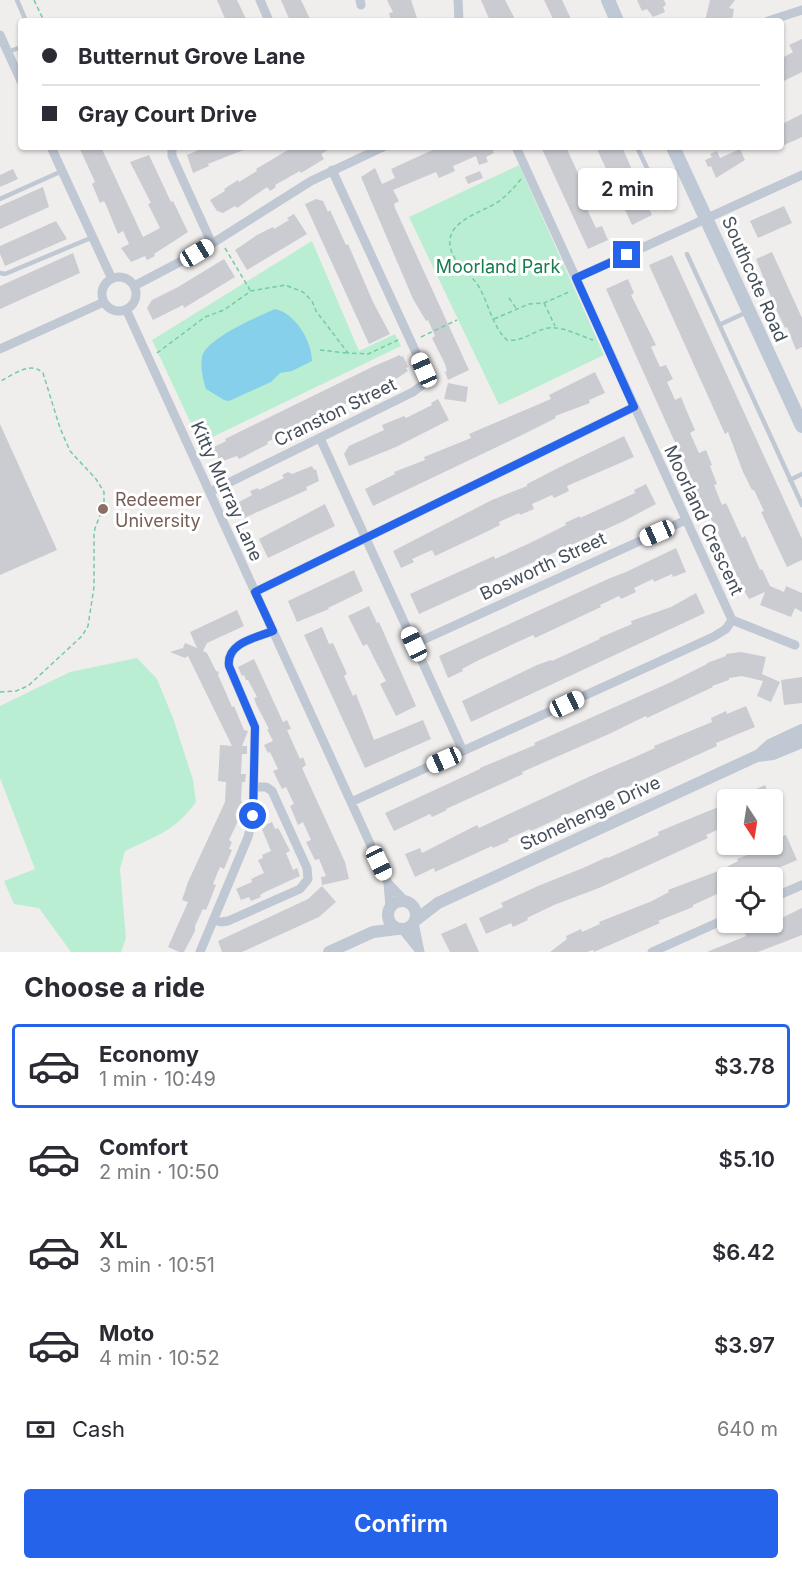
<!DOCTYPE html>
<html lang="en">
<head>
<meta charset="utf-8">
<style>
  body { margin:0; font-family:Inter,sans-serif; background:#f2f2f3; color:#2b2b33; height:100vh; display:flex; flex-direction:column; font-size:22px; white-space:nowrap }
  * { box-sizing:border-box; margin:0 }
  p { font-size:20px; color:#7c7c81 }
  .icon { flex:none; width:33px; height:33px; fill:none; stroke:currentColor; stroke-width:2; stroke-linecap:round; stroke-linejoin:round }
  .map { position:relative; height:952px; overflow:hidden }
  .details { display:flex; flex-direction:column; background:#fff; flex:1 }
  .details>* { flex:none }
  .banner { position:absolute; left:18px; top:18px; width:766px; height:132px; border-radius:6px; box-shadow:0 2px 4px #0004; display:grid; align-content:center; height:132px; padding:0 24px; background:#fff }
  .needle { width:39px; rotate:168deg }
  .buttons { position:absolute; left:717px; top:789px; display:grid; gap:12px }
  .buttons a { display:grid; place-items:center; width:66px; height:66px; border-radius:6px; background:#fff; box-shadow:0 2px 4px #0004; font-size:30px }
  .end { position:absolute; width:27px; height:27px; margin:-14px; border:8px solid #2563eb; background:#fff; box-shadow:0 0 0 3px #fff }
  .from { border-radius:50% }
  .bubble { position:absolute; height:42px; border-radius:6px; background:#fff; box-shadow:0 2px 4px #0004; font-size:20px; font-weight:600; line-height:42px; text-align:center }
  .car { position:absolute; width:18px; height:36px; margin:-18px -9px; border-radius:8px; box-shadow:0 0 4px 2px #0007; background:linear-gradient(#fff 24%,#345 0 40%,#fff 0 76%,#345 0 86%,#fff 0) }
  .banner b { display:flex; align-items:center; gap:21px; height:57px; font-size:22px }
  .banner b+b { border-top:2px solid #e1e1e2 }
  .banner i { width:15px; height:15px; background:#2b2b33 }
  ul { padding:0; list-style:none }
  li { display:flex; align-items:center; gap:18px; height:84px; margin:0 12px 9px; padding:0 12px; border:3px solid transparent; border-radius:6px }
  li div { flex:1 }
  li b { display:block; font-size:22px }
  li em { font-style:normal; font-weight:600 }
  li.current { border-color:#2563eb }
  li>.icon { width:54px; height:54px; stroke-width:1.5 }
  h2 { padding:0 24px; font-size:27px; line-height:72px }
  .pay { display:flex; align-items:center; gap:15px; height:66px; padding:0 24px; font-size:22px }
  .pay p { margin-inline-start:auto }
  .cta { display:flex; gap:12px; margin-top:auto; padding:12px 24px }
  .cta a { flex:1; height:69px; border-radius:6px; background:#2563eb; color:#fff; font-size:24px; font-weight:600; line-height:69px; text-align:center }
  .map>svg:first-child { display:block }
</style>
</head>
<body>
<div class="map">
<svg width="802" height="952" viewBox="0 0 802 952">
  <rect width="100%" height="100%" fill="#f0eded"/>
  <!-- green -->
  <path fill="#baeed2" d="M519 165 604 355 499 405 409 217Z
    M312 241 359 351 395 334 401 346 200 443 152 340Z
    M137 658 157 679 173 718 193 780 196 802C175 831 156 836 125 851L120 869 126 938 121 952H71L39 908 14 904 4 881 35 869 0 778V706L70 672Z"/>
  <!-- water -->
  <path fill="#87d0eb" d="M275 309C295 313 312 341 312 361L292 371 280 373 271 382 229 401 224 400 206 389C203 379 200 368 202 357 205 339 259 316 275 309Z"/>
  <!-- building -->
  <path fill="#caccd2" d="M217 0H237L247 21H226Z
    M281 0H301L311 21H290Z
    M387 0H411L418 21H391L389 13 393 12Z
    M481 0H505L516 21H490Z
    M544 0H562L572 21H554Z
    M637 0H664L666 5 663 7 665 12 653 17 647 9 642 11Z
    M710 0H735L729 8 734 9 732 21H705Z
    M802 39V72L782 82V58L793 52 789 45Z
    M802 114V137L782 146V124Z
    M79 147H101L143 237 160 228 148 204 151 203 130 162 149 155 171 202 173 201 188 232 154 254 155 256 147 260 145 256 131 262 121 248 129 244 123 231 118 234 106 205 104 201 100 203 92 184 95 182Z
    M205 147H251L208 164 209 166 193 173 187 155Z
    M293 147H333L321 154 324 159 301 173 300 171 275 185 276 187 270 191 267 187 237 208 235 206 223 213 217 211 210 200 225 191 224 189 238 180 239 182 257 171 256 169Z
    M439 147H491L494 153 486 157 488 162 479 165 476 156 453 166 455 171 439 178 436 172 393 190 399 201 394 204 395 208 469 370 448 380 445 372 447 371 445 364 432 338 435 336 428 320 426 321 413 299 361 177 375 168 382 184 395 178 391 169Z
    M546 147H566L593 206 587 209 596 228 602 226 608 240 588 249 542 149Z
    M596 147H622L652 215 632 225Z
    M740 149 745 160 716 178 711 166 708 167 705 160 712 157 710 154 717 151 720 158Z
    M13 169 18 179 0 187V175Z
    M480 171 483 178 468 184 465 177Z
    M43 187 49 207 0 229V206Z
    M316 199 323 201 328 212 330 210 346 245 348 244 373 302 390 334 369 344 305 204Z
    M784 206 792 223 758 238 750 221Z
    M294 214 307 234 247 270 235 250 257 235 273 227 274 229 289 220 287 218Z
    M56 221 67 239 5 266 0 254V246Z
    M772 252 802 318V347L796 350 787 327 785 328 775 307 756 259Z
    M73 253 80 273 0 309V286Z
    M672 255 802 539V560L787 567 761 512 764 511 754 490H752L743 472 728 432 725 434 649 265Z
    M224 259 235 277 184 308 183 305 153 320 147 308 152 300 178 287Z
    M628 279 634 293 631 295 656 345 651 347 660 367 666 365 673 379 667 382 675 400 681 397 688 414 695 430 690 433 699 453 706 450 712 465 710 466 717 484 714 485 722 505 726 503 742 538 745 536 760 570 762 569 770 586 784 592 786 586 802 593V612L795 608 791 617 760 605 765 592 749 599 743 589 739 577 738 578 715 526 698 495 683 458H682L606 289Z
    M400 355 401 357 403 356 408 367 406 368 408 371 396 379 267 442 268 444 239 459 237 456 220 462 218 458 215 459 212 448 226 441 225 439 372 367Z
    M595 372 605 393 589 400 590 403 555 416 556 418 522 435 373 506 365 489 395 474 394 472 425 460 424 457 471 438 469 434 551 399 549 395Z
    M448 383 468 387 466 402 444 399Z
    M438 399 449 420 396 447 349 466 344 454 349 446 384 430 382 425 404 416 406 418 432 405 431 403Z
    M0 424 57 550 0 575Z
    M624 436 634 457 567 486 569 491 554 498 552 495 532 504 534 509 520 515 519 513 499 522 500 525 484 533 435 556 432 550 412 559 414 562 401 568 393 551 492 500 527 486V484L560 467Z
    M312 466 314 470 316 469 319 481 306 487 307 490 244 518 239 502 252 495 250 491 258 488 259 490 284 478 282 475 288 472 292 474Z
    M646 484 656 504 624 521 419 614 410 594 494 556 495 559 530 543 566 525 565 523 580 516V518L635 493 634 490Z
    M325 504 335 526 268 558 259 539Z
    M676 548 686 572 673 577 672 574 654 582 653 579 634 588 636 592 621 599 619 596 600 605 601 607 535 638 533 635 479 660 462 669 463 671 448 678 439 656 608 579 626 572Z
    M354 570 363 591 328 608 329 609 297 622 288 601Z
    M696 593 705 613 471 722 462 701 537 665 551 660 552 661 600 639 599 638 632 624 631 621 671 607Z
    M369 606 377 623 379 622 416 706 396 716 380 684 386 681 376 662 367 644 363 646 348 616Z
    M237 610 244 626 207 643 203 651 207 653 216 671 219 672 218 675 226 693 232 707 234 706 244 730 248 731 242 746H247V754H242L241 774H246L245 782H242L241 800 243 805 235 815 240 817 229 840 232 842 229 849 232 850 224 869 220 867 213 884 216 885 209 903 206 910 203 909 195 926V931L184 952H179L168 947 188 902 182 900 188 882 225 802 226 782 218 781 220 745 232 746 188 656 185 658 170 652 183 648 185 643 197 648 190 632Z
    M322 627 329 644 333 643 347 674 344 676 353 696 356 694 374 740 423 720 431 739 365 768 304 635Z
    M741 652 766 657 762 674 780 682 771 702 757 696 763 681 742 676 729 678V680L712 686 713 687 664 710 647 718 646 716 609 734 522 772 523 774 446 809 447 810 432 817 430 814 394 831 385 813 480 769V768L535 745 534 743 669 683 707 664V663L726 656V654Z
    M254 659 283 722 287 720 291 729 287 730 300 759 303 757 306 765 302 768 345 862 349 879 322 885 321 877 326 876 319 859 315 860 306 842 311 840 303 822 298 825 290 806 294 804 286 787 282 789 273 771 278 769 270 752 268 753 264 745 273 741 267 729H269L256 704 254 698 257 697 248 680H246L244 675 242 676 238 667Z
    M802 677V703L784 705 781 680Z
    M746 706 755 727 716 743 717 746 531 831 530 829 508 839 509 841 493 848 492 846 435 872 434 868 415 877 405 854 420 848 422 853 477 825 479 828 593 775 635 757 655 748 654 746 712 722 711 718 726 711 727 714Z
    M765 785 771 800H732Z
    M728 803V825L706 835 708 838 599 888 554 905 527 918 528 920 513 927 511 923 486 934 479 918 503 907 501 903 538 886 583 868 607 857 608 858 659 835 658 832 672 826Z
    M272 822 275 829 278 828 281 833 290 851 286 853 293 870 297 868 300 876 265 892 260 895 261 897 251 901 249 897 241 900 236 889 252 882 251 879 264 873 258 860 263 858 262 855 271 851 261 827Z
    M786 835 797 860 755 878H728V889L693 905V907L658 921 660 923 594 952 593 950 587 952H550L567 939 566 936 581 929 582 932 600 924 599 922 652 901 669 892 668 890 721 870 738 861 737 859 773 845 772 841Z
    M322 886 336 902 319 917 242 952H222L218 941 308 899Z
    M802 908V935L758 952H707L746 936 745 933 761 927V928Z
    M466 923 479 952H450L441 934Z"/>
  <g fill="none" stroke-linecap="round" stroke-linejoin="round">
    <!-- path -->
    <path stroke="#73cca6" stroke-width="1.5" stroke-dasharray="4.5 3" stroke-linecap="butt" d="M34 0 44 21
      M521 179C514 188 507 195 498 202 479 214 438 223 453 255 459 268 472 275 479 287 489 304 492 326 507 340 525 343 539 325 556 328 568 329 581 336 593 340
      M225 248 250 290
      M509 298 516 308
      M544 303 555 326
      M494 319 529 304 544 303 571 291
      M421 337 457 320
      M320 350 347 353
      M157 353 205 317 224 310 251 291 285 285 303 292 312 301 316 311 348 353 368 354 398 340
      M0 692 16 691 28 686 82 636 88 626 94 587V535L95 528 104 505V492L96 479 70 451 60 428 43 373C31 361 14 374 1 381"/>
    <!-- service -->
    <path stroke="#c0c8d3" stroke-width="4.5" d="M17 0 26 21
      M8 52 21 47
      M637 147 666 208
      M0 199 62 171
      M687 254 802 505
      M0 273 5 274 93 237
      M719 325 747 312
      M790 480 802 474"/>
    <!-- minor -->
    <path stroke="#c0c8d3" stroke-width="9" d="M260 0 269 21
      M360 0 361 5
      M458 0 459 21
      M768 21 802 10
      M0 35 21 81
      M51 147 112 279
      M172 147V156L212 244
      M516 147 732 620
      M102 294a17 17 0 1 1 34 0a17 17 0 1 1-34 0Z
      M576 278 802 175
      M134 286 197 253 311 181 383 147
      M126 309 388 883 390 907
      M0 349 104 302
      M320 438 463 751
      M210 492 413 392 425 383 424 370 332 170
      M255 592 634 407
      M732 620 795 645
      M414 644 686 520
      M351 802 713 637 726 629 732 620
      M388 883 405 901
      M772 898 802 885
      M213 920 221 922 228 921 300 889 308 879 307 868 272 791 266 787H255
      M414 923 420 952
      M402 929 418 949
      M200 952 248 837 253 816 255 727 229 666C226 643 255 638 273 631
      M652 952 728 918"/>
    <!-- tertiary -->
    <path stroke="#c0c8d3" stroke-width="12" d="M758 756 770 745 802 730
      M388 915a14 14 0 1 1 28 0a14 14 0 1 1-28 0Z
      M416 920 438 903 757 756 773 754 802 742
      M329 952 373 932 397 929"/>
    <!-- secondary -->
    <path stroke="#bfc9d6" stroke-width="14" d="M608 0 617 21
      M673 147 802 426"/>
  </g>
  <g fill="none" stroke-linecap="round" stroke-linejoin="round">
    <!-- route -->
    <path stroke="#2563eb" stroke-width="8" d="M253 816 255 727 229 666C226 643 255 638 273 631L255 592 634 407 576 278 627 255"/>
  </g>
  <!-- markers -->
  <circle fill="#8d6e63" stroke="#fff" stroke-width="2" cx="103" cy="509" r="6"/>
  <g text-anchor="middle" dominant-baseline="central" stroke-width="6" stroke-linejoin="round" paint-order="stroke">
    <!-- park labels -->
    <g font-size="18" fill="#177b50" stroke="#fff">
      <text x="498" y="266">Moorland Park</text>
    </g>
    <!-- street labels -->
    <g font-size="18" fill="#454f5a" stroke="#fff">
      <text transform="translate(755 279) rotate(66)">Southcote Road</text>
      <text transform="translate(335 412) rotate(-26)">Cranston Street</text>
      <text transform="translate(227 491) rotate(66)">Kitty Murray Lane</text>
      <text transform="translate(704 520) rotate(65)">Moorland Crescent</text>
      <text transform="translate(543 566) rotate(-25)">Bosworth Street</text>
      <text transform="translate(590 813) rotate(-25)">Stonehenge Drive</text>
    </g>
    <!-- education labels -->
    <g font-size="18" fill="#785e54" stroke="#fff" text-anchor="start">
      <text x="115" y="499">Redeemer<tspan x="115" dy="21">University</tspan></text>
    </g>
  </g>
</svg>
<div class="buttons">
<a><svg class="needle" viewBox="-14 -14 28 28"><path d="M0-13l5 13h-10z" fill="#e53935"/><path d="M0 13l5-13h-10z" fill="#7c7c81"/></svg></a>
<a><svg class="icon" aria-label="locate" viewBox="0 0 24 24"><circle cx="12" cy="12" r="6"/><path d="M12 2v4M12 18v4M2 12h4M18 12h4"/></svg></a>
</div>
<i class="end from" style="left:253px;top:816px"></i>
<i class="end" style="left:627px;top:255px"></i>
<div class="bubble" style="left:578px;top:168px;width:99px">2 min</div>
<i class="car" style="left:197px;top:253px;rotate:59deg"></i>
<i class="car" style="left:424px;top:370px;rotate:336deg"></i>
<i class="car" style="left:657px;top:533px;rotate:246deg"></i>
<i class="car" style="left:414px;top:644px;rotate:335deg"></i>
<i class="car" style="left:567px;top:704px;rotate:65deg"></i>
<i class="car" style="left:444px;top:760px;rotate:246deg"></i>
<i class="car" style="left:379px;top:863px;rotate:155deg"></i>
<div class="banner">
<b><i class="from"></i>Butternut Grove Lane</b>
<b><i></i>Gray Court Drive</b>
</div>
</div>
<section class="details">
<h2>Choose a ride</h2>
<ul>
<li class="current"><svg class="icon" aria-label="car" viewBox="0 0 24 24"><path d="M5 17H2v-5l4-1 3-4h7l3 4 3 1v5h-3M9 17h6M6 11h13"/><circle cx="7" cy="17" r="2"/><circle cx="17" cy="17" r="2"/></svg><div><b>Economy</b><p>1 min · 10:49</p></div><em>$3.78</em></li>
<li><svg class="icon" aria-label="car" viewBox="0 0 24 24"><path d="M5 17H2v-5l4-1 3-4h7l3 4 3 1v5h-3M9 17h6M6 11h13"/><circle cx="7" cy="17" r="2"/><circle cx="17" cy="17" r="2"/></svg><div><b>Comfort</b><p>2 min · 10:50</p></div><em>$5.10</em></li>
<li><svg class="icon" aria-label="car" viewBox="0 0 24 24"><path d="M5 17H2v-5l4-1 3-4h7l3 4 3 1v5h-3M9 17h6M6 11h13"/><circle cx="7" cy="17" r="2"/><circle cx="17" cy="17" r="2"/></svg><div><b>XL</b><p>3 min · 10:51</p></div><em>$6.42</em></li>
<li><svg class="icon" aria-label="car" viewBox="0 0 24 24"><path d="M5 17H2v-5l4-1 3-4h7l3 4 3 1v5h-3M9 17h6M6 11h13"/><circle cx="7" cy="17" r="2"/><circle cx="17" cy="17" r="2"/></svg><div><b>Moto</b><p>4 min · 10:52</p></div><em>$3.97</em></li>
</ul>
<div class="pay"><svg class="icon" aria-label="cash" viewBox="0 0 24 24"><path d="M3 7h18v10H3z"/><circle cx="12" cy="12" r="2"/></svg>Cash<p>640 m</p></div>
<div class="cta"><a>Confirm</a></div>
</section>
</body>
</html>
